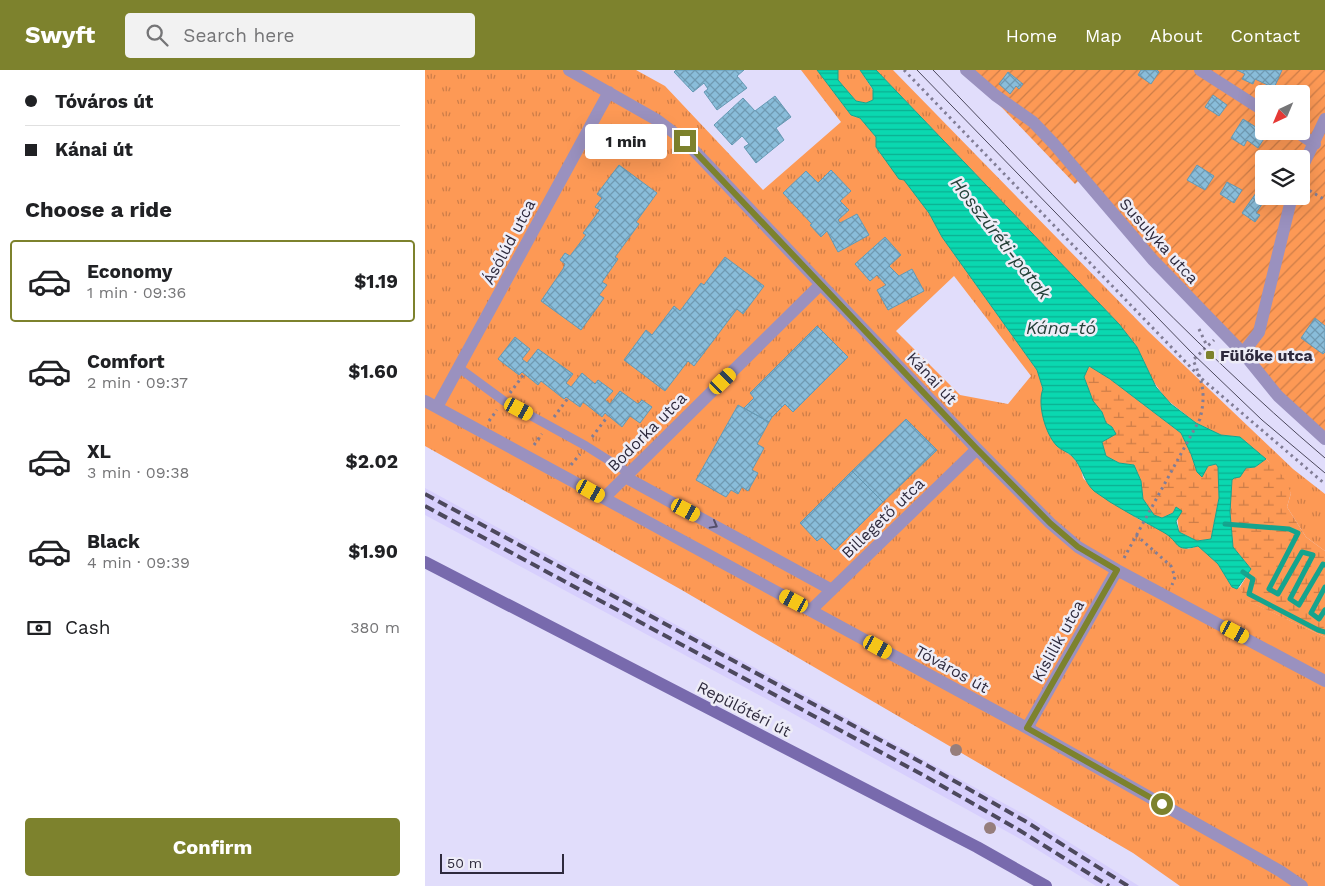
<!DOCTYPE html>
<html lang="en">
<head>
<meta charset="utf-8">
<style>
  body { margin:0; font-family:"Work Sans",sans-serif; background:#f2f2f2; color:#202124; height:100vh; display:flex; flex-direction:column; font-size:19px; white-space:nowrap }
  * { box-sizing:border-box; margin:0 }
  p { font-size:16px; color:#757577 }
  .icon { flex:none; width:28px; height:28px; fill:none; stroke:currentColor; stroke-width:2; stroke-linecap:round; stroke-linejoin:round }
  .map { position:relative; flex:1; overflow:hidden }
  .panel { display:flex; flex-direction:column; background:#fff; width:425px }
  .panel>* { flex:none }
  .hud { display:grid; align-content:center; height:110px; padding:0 25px; background:#fff }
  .needle { width:32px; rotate:224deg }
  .fabs { position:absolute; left:830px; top:15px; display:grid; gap:10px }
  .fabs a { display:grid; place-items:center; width:55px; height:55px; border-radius:5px; background:#fff; box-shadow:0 5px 20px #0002; font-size:25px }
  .scale { position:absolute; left:15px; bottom:12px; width:124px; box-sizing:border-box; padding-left:5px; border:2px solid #2e2a3d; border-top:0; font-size:14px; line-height:18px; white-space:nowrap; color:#2e2a3d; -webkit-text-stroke:4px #eeedf7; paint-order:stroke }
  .end { position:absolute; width:22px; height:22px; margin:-11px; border:6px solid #7d822d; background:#fff; box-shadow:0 0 0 2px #fff }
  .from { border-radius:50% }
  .bubble { position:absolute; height:35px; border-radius:5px; background:#fff; box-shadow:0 5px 20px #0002; font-size:16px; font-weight:700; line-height:35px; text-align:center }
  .car { position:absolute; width:15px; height:30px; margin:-15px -8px; border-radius:6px; box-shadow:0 0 4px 1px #0007; background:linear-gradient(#f5c518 24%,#345 0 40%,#f5c518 0 76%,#345 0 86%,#f5c518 0) }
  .hud b { display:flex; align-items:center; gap:18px; height:48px; font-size:19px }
  .hud b+b { border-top:1px solid #e0e0e0 }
  .hud i { width:12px; height:12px; background:#202124 }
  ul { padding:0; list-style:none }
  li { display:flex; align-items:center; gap:15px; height:82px; margin:0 10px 8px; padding:0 15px; border:2px solid transparent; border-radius:5px }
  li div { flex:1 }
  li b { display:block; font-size:19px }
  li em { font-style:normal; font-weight:700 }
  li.current { border-color:#7d822d }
  li>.icon { width:45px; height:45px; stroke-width:1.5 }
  h2 { padding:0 25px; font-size:22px; line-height:60px }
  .pay { display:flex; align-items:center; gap:12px; height:55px; padding:0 25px; font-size:19px }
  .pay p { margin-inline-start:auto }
  .primary-button { display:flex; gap:10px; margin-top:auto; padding:10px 25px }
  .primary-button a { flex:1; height:58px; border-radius:5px; background:#7d822d; color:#fff; font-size:20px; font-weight:700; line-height:58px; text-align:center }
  header { display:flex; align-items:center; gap:30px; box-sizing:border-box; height:70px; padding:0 25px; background:#7d822d; color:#fff }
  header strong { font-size:24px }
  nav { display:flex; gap:28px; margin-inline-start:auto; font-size:18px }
  .search { width:350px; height:45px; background:#f2f2f2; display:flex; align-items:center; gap:12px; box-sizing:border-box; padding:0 18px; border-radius:5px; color:#757577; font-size:19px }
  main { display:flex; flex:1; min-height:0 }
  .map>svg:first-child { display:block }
</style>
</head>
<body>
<header>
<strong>Swyft</strong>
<div class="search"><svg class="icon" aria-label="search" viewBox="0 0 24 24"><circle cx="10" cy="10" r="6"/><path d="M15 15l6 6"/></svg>Search here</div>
<nav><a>Home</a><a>Map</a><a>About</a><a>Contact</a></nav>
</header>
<main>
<section class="panel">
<div class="hud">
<b><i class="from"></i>Tóváros út</b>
<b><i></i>Kánai út</b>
</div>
<h2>Choose a ride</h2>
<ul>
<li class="current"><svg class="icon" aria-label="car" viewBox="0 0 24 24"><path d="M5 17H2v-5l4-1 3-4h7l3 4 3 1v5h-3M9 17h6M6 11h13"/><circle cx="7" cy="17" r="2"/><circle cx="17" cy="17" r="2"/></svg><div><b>Economy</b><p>1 min · 09:36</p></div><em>$1.19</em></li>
<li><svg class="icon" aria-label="car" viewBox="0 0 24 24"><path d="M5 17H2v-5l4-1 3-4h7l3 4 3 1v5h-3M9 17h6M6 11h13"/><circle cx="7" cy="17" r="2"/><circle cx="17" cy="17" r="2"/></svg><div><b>Comfort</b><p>2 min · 09:37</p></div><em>$1.60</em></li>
<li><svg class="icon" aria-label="car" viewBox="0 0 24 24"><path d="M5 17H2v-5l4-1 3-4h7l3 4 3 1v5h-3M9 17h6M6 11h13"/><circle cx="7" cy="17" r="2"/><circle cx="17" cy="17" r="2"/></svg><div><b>XL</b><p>3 min · 09:38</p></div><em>$2.02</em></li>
<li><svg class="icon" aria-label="car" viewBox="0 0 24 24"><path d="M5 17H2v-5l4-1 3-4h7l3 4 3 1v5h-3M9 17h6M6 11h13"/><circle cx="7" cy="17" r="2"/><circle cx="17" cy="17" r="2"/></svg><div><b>Black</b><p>4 min · 09:39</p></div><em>$1.90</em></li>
</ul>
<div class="pay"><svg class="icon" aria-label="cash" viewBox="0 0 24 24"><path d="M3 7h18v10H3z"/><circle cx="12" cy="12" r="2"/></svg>Cash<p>380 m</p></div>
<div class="primary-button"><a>Confirm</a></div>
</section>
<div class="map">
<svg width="900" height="816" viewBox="0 0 900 816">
  <defs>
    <pattern id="grass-tufts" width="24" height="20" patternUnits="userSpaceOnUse" patternTransform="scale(1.25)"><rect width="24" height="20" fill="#fd9955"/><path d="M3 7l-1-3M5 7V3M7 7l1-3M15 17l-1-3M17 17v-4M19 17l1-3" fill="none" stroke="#cd7d48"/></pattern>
    <pattern id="wetland-marsh" width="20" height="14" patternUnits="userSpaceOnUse" patternTransform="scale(1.25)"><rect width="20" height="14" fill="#fd9955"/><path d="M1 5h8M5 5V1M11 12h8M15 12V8" fill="none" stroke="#cd7d48"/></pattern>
    <pattern id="garden-furrows" width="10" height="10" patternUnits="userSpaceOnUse" patternTransform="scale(1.25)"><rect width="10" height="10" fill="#fd9955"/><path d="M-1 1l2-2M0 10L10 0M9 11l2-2" fill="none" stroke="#cd7d48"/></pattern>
    <pattern id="water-rules" width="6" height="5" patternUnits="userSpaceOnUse" patternTransform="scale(1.25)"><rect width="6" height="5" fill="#0ad8b0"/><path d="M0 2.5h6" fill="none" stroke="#0baf90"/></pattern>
    <pattern id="building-cross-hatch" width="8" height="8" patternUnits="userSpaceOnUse" patternTransform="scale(1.25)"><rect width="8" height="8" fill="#89bdda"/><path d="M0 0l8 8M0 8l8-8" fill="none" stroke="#709ab2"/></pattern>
  </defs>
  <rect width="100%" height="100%" fill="#e1ddfb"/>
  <!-- built -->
  <path fill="#d7cffd" d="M0 418 602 746 714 816H671L590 766 347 632 0 445Z"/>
  <!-- grass -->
  <path fill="url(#grass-tufts)" fill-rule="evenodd" d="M0 0H211L240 16 338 120 416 52 376 0H392L426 45 435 48 451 67V77L474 108 479 109 504 143 517 167 612 300 618 319 616 335 622 359 632 376 648 387 656 399 658 408 670 421 715 450 741 463 763 479 773 476 793 494 807 517 812 519 815 517 821 530 900 567V816H755L708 783 255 519 0 376ZM529 206 606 306 583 334 535 325 471 261Z
    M413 0H435L448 20V30L441 33 431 31 413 10Z
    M451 0H468L722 260 868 399 900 424V481L881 467 862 437 866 423 843 391 815 367 796 365 771 353 741 329 728 311 712 277 694 254Z"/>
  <!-- wetland -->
  <path fill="url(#wetland-marsh)" d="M664 296 685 309 756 363 766 384 772 402 777 406 783 396 791 394 793 397 794 428 786 469 772 471 754 462 751 437 748 443 737 448 729 445 718 429 716 411 709 395 694 393 681 386 677 372 690 364 687 357 681 353 677 342 667 331 659 307Z
    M841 389 858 406 866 423 862 437 881 467 900 481V567L820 530 815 517 826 499 808 477 805 442 807 410 821 398 830 397Z"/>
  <!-- garden -->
  <path fill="url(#garden-furrows)" fill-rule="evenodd" d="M541 0H900V369L656 108 650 114ZM839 24H876V61H839ZM839 89H876V126H839Z"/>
  <!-- water -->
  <path fill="url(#water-rules)" stroke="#15a48e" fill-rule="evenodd" d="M392 0H413V10L431 31 441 33 448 30V19L435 0H451L694 254 712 277 731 317 746 334 771 353 796 365 815 367 841 389 830 397 821 398 815 407 809 408 807 410 805 442 808 477 826 499 812 519 807 517 793 494 773 476C748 483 756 472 738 462 720 452 703 443 685 432 680 428 674 425 669 421 658 411 658 397 647 386 643 382 636 380 632 376 620 364 612 333 618 319L612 300 517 167 504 143 479 110 474 109 451 77V67L435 48 426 45ZM664 296 685 309 756 363 766 384 772 402 777 407 783 396 791 394 793 397 794 428 786 469 772 471 754 462 751 451 757 441 751 437 748 443 737 448 729 445 718 429 716 411 709 395 694 393 681 386 677 372 691 364 687 357 681 353 677 342 668 331 659 307Z"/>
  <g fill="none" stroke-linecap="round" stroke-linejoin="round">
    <!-- stream -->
    <path stroke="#15a48e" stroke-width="5" d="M800 454 864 459 873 463 844 519 853 524 877 482 888 485 865 529 874 535 898 494 900 495
      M818 502 828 509 824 524 893 560 900 562
      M900 517 886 543 894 549 900 540"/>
  </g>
  <!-- building -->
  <path fill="url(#building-cross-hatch)" stroke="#6599b4" d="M251 0H319L312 6 322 18 292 40 279 22 283 19 279 13 268 22 249 2Z
    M716 0H732L734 2 726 14 713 5Z
    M812 0H857L849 18 830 9 828 14 817 9 820 4Z
    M583 2 598 14 594 19 591 16 585 24 574 14Z
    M788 25 802 35 794 46 780 37Z
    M350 26 366 47 351 58 359 70 331 93 319 77 324 74 317 66 307 75 289 55 318 28 330 41Z
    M818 49 842 64 833 78 822 70 819 76 806 68Z
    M194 95 232 123 211 152 214 154 190 187 193 189 177 212 182 215 174 225 179 228 156 260 116 231 138 199 140 194 135 190 140 183 145 186 161 165 158 163 175 140 170 137 177 128 172 124Z
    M772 95 789 106 780 120 762 110Z
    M406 100 426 121 415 131 424 140 413 150 415 153 432 144 444 165 413 182 402 161 396 167 385 155 387 154 358 123 381 101 393 113Z
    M802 112 817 120 809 133 795 124Z
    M831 123 840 130 831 143 835 145 830 152 817 143Z
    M460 167 476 185 464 196 474 206 487 199 499 221 463 240 452 220 461 215 452 205 445 211 430 194Z
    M300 187 339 216 318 244 312 239 269 296 263 291 240 321 199 290 221 260 227 265 249 236 255 241 276 213 279 215Z
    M890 248 900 256V282L898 284 876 268Z
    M392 256 423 287 368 342 360 334 347 347 344 352 319 338 329 328 325 323Z
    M90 267 105 279 97 289 102 293 113 279 148 304 141 313 146 317 157 303 170 314 173 310 188 321 180 330 185 334 195 321 213 334 217 330 227 337 215 353 205 346 197 357 180 343 177 347 158 332 155 337 141 327 139 329 116 311 113 315 97 302 94 305 73 289Z
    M313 335 344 352 332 374 339 378 327 400 333 403 323 421 317 417 313 424 306 420 301 427 271 410Z
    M481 349 512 380 458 432 427 401Z
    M427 401 458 432 410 480 397 467 392 471 375 453Z"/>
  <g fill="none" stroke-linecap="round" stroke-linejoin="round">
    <!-- path -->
    <path stroke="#817d96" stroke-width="3" stroke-dasharray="2.5 4" stroke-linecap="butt" d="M479 0 777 309 900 414
      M879 117 900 130
      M774 259 782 276
      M85 323 99 304
      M129 347 143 328
      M64 351 72 340
      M167 367 183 346
      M109 375 117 364
      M146 395 155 384
      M711 465 746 496 750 507 747 515
      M699 488 775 349C781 325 778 312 768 290L789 270"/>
    <!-- lane -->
    <path stroke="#9a91bf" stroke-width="9" d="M34 298 79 331 161 376 204 403"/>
    <!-- street -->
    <path stroke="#9a91bf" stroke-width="12" d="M144 0 232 50 260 71 552 379 625 453 653 477 692 500 900 611
      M541 0 570 25 608 52 629 74 728 190 818 283 853 326 900 369
      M775 0 839 41
      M870 61 890 74
      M876 100 900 49
      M818 283 834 262 867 126
      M0 331 602 658 855 801 877 816
      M12 337 184 22
      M200 407 407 520
      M179 428 396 214
      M386 540 552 379
      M602 658 692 500"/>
    <!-- secondary -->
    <path stroke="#786aad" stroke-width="12" d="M0 492 552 777 621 816"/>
    <!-- tram -->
    <path stroke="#4c485d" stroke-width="1" d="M492 0 766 282 837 350 900 403
      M508 0C636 132 760 269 900 388"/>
    <!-- rail -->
    <path stroke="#4c485d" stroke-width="4" stroke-dasharray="10 5" stroke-linecap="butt" d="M0 424 503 696 600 751 703 816
      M0 436 498 705 594 760 684 816"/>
  </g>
  <!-- trees -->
  <g fill="#967e7c">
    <circle cx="531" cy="680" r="6"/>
    <circle cx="565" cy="758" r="6"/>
  </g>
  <!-- one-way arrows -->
  <defs><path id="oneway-chevron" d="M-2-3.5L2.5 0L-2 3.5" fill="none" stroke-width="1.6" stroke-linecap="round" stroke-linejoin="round" transform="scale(1.25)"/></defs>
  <use stroke="#544e6a" href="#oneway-chevron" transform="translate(289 455) rotate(29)"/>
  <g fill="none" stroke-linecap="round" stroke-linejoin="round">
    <!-- route -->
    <path stroke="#7d822d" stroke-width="6" d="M260 71 552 379 625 453 653 477 692 500 602 658 737 734"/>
  </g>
  <!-- markers -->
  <rect fill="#7d822d" stroke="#eeedf7" stroke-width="2" x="780" y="280" width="10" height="10" rx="2.5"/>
  <g text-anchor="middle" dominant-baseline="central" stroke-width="5" stroke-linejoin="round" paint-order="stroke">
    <!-- street labels -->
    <g font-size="16" fill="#2e2a3d" stroke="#eeedf7">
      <text transform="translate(734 171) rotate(48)">Susulyka utca</text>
      <text transform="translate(84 172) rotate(-62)">Ásólúd utca</text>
      <text transform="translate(507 308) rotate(47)">Kánai út</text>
      <text transform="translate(222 362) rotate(-45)">Bodorka utca</text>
      <text transform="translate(458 448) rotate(-44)">Billegető utca</text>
      <text transform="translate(633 571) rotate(-61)">Kislilik utca</text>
      <text transform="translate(527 599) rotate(29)">Tóváros út</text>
      <text transform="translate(319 639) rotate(27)">Repülőtéri út</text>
    </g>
    <!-- poi labels -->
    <g font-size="16" font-weight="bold" fill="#2e2a3d" stroke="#eeedf7" text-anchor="start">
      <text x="795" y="285">Fülőke utca</text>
    </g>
    <!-- water labels -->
    <g font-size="18" font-style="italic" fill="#254038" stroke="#eeedf7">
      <text transform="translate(576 168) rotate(52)">Hosszúréti-patak</text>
      <text x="636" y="257">Kána-tó</text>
    </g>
  </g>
</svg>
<div class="fabs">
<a><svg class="needle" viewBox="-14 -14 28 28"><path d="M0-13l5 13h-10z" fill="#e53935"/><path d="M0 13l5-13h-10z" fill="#757577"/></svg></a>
<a><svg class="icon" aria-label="layers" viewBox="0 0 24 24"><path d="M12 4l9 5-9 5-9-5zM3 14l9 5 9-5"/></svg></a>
</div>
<div class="scale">50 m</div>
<i class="end from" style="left:737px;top:734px"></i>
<i class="end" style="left:260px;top:71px"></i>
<div class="bubble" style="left:160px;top:54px;width:82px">1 min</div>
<i class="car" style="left:298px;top:311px;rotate:46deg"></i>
<i class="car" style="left:94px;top:339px;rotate:118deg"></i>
<i class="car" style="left:166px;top:421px;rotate:119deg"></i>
<i class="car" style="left:261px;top:440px;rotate:118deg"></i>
<i class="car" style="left:369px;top:531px;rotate:298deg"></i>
<i class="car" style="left:810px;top:562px;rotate:118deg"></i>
<i class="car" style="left:453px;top:577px;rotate:119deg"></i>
</div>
</main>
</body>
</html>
